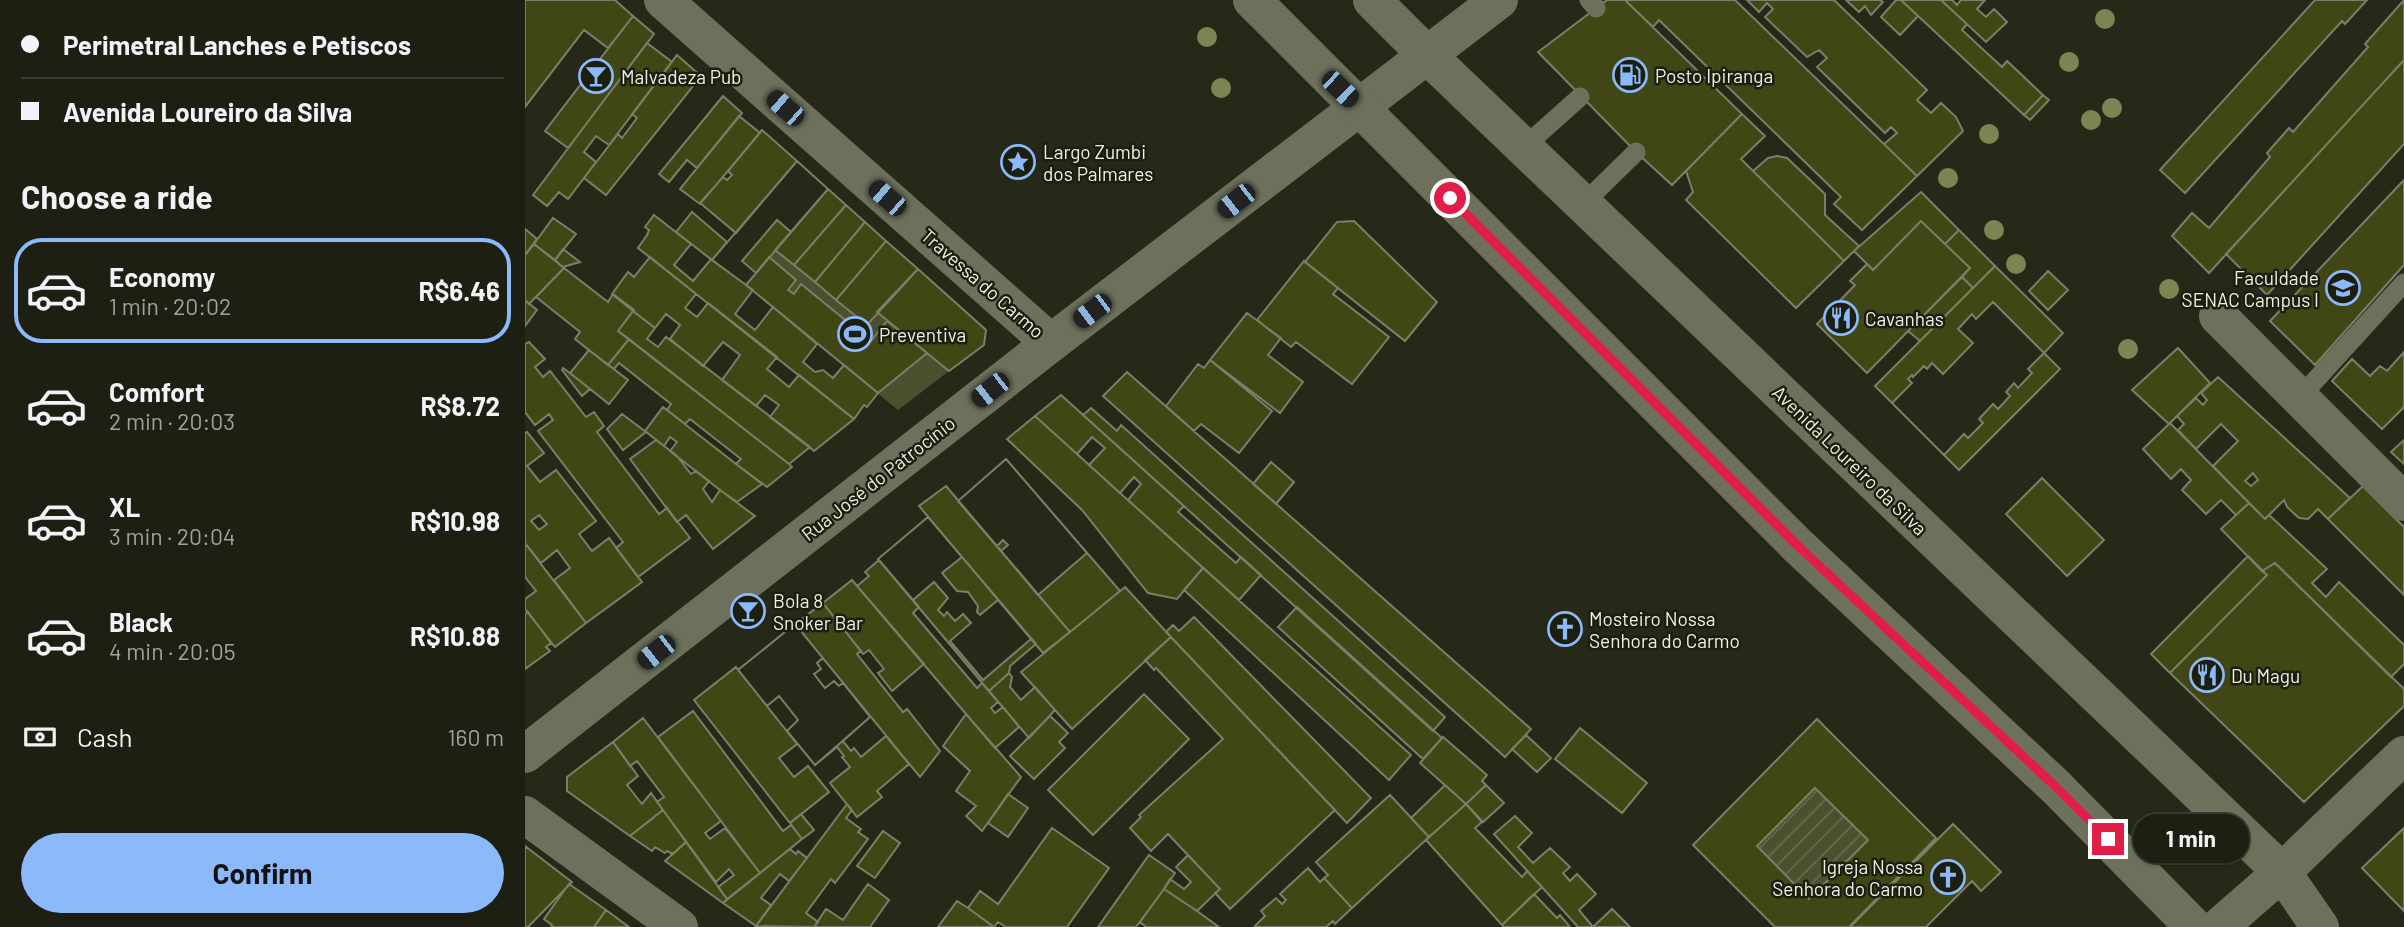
<!DOCTYPE html>
<html lang="en">
<head>
<meta charset="utf-8">
<style>
  body { margin:0; font-family:Barlow,sans-serif; background:#292c1f; color:#f1f3f6; height:100vh; display:flex; flex-direction:column; font-size:26px; white-space:nowrap }
  * { box-sizing:border-box; margin:0 }
  p { font-size:23px; color:#a0a29f }
  .icon { flex:none; width:38px; height:38px; fill:none; stroke:currentColor; stroke-width:2; stroke-linecap:round; stroke-linejoin:round }
  .map { position:relative; flex:1; overflow:hidden }
  .details { display:flex; flex-direction:column; background:#1c1f11; width:525px }
  .details>* { flex:none }
  .guide { display:grid; align-content:center; height:154px; padding:0 21px; background:#1c1f11 }
  .end { position:absolute; width:32px; height:32px; margin:-16px; border:9px solid #e11d48; background:#fff; box-shadow:0 0 0 4px #fff }
  .from { border-radius:50% }
  .bubble { position:absolute; height:49px; border-radius:24px; background:#1c1f11; box-shadow:0 2px 5px #0004,0 0 0 2px #3a3d31; font-size:23px; font-weight:700; line-height:49px; text-align:center }
  .car { position:absolute; width:21px; height:42px; margin:-21px -10px; border-radius:9px; box-shadow:0 0 5px 2px #0007; background:linear-gradient(#222 24%,#8ab4d8 0 40%,#222 0 76%,#8ab4d8 0 86%,#222 0) }
  .guide b { display:flex; align-items:center; gap:24px; height:66px; font-size:26px }
  .guide b+b { border-top:2px solid #3a3d31 }
  .guide i { width:18px; height:18px; background:#f1f3f6 }
  ul { padding:0; list-style:none }
  li { display:flex; align-items:center; gap:21px; height:105px; margin:0 14px 10px; padding:0 7px; border:4px solid transparent; border-radius:28px }
  li div { flex:1 }
  li b { display:block; font-size:26px }
  li em { font-style:normal; font-weight:700 }
  li.selected { border-color:#8bb9fc }
  li>.icon { width:63px; height:63px; stroke-width:1.5 }
  h2 { padding:0 21px; font-size:32px; line-height:84px }
  .pay { display:flex; align-items:center; gap:18px; height:77px; padding:0 21px; font-size:26px }
  .pay p { margin-inline-start:auto }
  .action { display:flex; gap:14px; margin-top:auto; padding:14px 21px }
  .action a { flex:1; height:80px; border-radius:42px; background:#8bb9fc; color:#111; font-size:28px; font-weight:700; line-height:80px; text-align:center }
  main { display:flex; flex:1; min-height:0 }
  .map>svg:first-child { display:block }
</style>
</head>
<body>
<main>
<section class="details">
<div class="guide">
<b><i class="from"></i>Perimetral Lanches e Petiscos</b>
<b><i></i>Avenida Loureiro da Silva</b>
</div>
<h2>Choose a ride</h2>
<ul>
<li class="selected"><svg class="icon" aria-label="car" viewBox="0 0 24 24"><path d="M5 17H2v-5l4-1 3-4h7l3 4 3 1v5h-3M9 17h6M6 11h13"/><circle cx="7" cy="17" r="2"/><circle cx="17" cy="17" r="2"/></svg><div><b>Economy</b><p>1 min · 20:02</p></div><em>R$6.46</em></li>
<li><svg class="icon" aria-label="car" viewBox="0 0 24 24"><path d="M5 17H2v-5l4-1 3-4h7l3 4 3 1v5h-3M9 17h6M6 11h13"/><circle cx="7" cy="17" r="2"/><circle cx="17" cy="17" r="2"/></svg><div><b>Comfort</b><p>2 min · 20:03</p></div><em>R$8.72</em></li>
<li><svg class="icon" aria-label="car" viewBox="0 0 24 24"><path d="M5 17H2v-5l4-1 3-4h7l3 4 3 1v5h-3M9 17h6M6 11h13"/><circle cx="7" cy="17" r="2"/><circle cx="17" cy="17" r="2"/></svg><div><b>XL</b><p>3 min · 20:04</p></div><em>R$10.98</em></li>
<li><svg class="icon" aria-label="car" viewBox="0 0 24 24"><path d="M5 17H2v-5l4-1 3-4h7l3 4 3 1v5h-3M9 17h6M6 11h13"/><circle cx="7" cy="17" r="2"/><circle cx="17" cy="17" r="2"/></svg><div><b>Black</b><p>4 min · 20:05</p></div><em>R$10.88</em></li>
</ul>
<div class="pay"><svg class="icon" aria-label="cash" viewBox="0 0 24 24"><path d="M3 7h18v10H3z"/><circle cx="12" cy="12" r="2"/></svg>Cash<p>160 m</p></div>
<div class="action"><a>Confirm</a></div>
</section>
<div class="map">
<svg width="1879" height="927" viewBox="0 0 1879 927">
  <defs>
    <pattern id="garden-furrows" width="10" height="10" patternUnits="userSpaceOnUse" patternTransform="scale(1.75)"><rect width="10" height="10" fill="#4b512f"/><path d="M-1 1l2-2M0 10L10 0M9 11l2-2" fill="none" stroke="#656a4d"/></pattern>
  </defs>
  <rect width="100%" height="100%" fill="#262917"/>
  <!-- grass -->
  <path fill="#4b512f" d="M250 250 341 325 352 312 424 371 373 410 221 285Z"/>
  <!-- garden -->
  <path fill="url(#garden-furrows)" d="M1290 788 1343 840 1284 899 1232 846Z"/>
  <!-- building -->
  <path fill="#414714" stroke="#7b7f6a" stroke-width="2" fill-rule="evenodd" d="M0 0H90L108 16 83 48 59 30 0 107Z
    M1082 0H1100L1217 114 1147 185 1111 152 1013 52Z
    M1100 0H1210L1392 176 1337 230 1309 204 1316 197 1134 20 1128 27Z
    M1222 0H1309L1402 90 1392 100 1406 113 1416 103 1431 117 1438 131 1392 176 1359 144 1372 133 1366 127 1360 133 1292 67 1302 58 1294 50 1282 57 1240 17 1248 9 1242 3 1234 12Z
    M1321 0H1355L1358 2 1346 15 1340 6 1334 12Z
    M1371 0H1376L1393 16 1375 35 1356 17Z
    M1376 0H1416L1442 24 1437 30 1477 67 1482 61 1518 95 1499 115Z
    M1416 0H1427L1432 5 1436 0H1460L1452 9 1461 17 1469 9 1482 22 1461 42Z
    M1790 0H1842L1820 24 1817 21 1660 193 1635 170Z
    M1879 0V60L1684 273 1647 236 1667 213 1684 228 1745 157 1742 153 1764 128 1768 132 1843 47 1840 44Z
    M108 16 129 34 43 148 20 131Z
    M122 43 147 62 84 145 71 136 59 152 71 162 43 199 34 192 22 206 8 195Z
    M152 55 176 76 81 195 59 178 93 134 97 138 112 118 107 114Z
    M1879 60V144L1742 295 1701 254Z
    M1518 95 1524 100 1505 120 1499 115Z
    M198 96 217 113 172 168 162 160 144 182 134 174Z
    M1217 114 1240 136 1216 159 1319 261 1271 308 1161 200 1168 192 1161 171Z
    M214 116 235 133 175 204 155 189Z
    M237 130 272 161 211 233 175 203 198 177 202 180 207 175 203 171Z
    M1252 156 1262 158 1300 194V215L1334 246 1319 261 1228 171 1243 158Z
    M272 161 303 189 266 232 252 220 217 261 231 273 221 285 187 260Z
    M272 161 303 189 221 285 187 260Z
    M1879 180V265L1790 365 1745 321Z
    M303 189 321 205 269 265 250 250Z
    M1396 192 1434 230 1420 244 1396 221 1348 270 1329 251Z
    M321 205 340 222 290 282 269 265Z
    M167 212 202 242 187 260 151 232Z
    M129 215 166 244 149 265 168 281 186 259 221 285 228 290 210 314 230 330 248 307 292 344 278 362 290 372 298 370 308 378 319 365 353 393 342 407 339 405 329 419 113 248 122 235 124 230 120 227Z
    M28 218 51 234 30 260 9 244Z
    M829 221 912 302 880 341 780 262 812 222Z
    M1396 221 1445 268 1342 373 1292 324 1330 285 1325 281 1342 264 1348 270Z
    M340 222 361 241 311 300 290 282Z
    M0 229 12 239 0 255Z
    M1434 230 1470 266 1448 288 1437 277 1445 268 1420 244Z
    M361 241 393 269 342 325 311 300Z
    M9 244 39 268 4 304 0 300V255Z
    M38 249 55 262 38 267 30 260Z
    M125 257 171 294 160 308 172 317 183 303 252 357 242 369 264 387 274 375 329 419 289 451 245 417 254 405 240 395 231 406 197 380 215 355 198 342 178 366 145 339 155 325 141 314 130 328 108 311 87 294 103 272 109 277Z
    M244 257 271 280 263 290 269 294 276 284 346 341 362 321 402 353 353 393 221 285Z
    M779 261 813 288 808 294 864 337 827 384 771 342 766 347 732 320Z
    M1470 266 1538 333 1519 353 1535 369 1434 470 1350 386Z
    M39 268 83 302 88 294 109 310 93 331 104 339 83 365 50 339 55 332 11 297Z
    M393 269 461 330 459 345 424 371 352 312Z
    M1523 271 1543 290 1523 310 1504 291Z
    M1437 277 1448 288 1395 341 1383 331Z
    M1 301 12 310 0 326V302Z
    M1468 302 1519 353 1503 369 1507 373 1493 388 1489 383 1481 392 1485 396 1473 409 1468 404 1454 419 1458 423 1443 438 1439 434 1419 455 1367 403 1387 383 1383 379 1387 375 1388 377 1399 366 1402 369 1407 363 1418 374 1448 343 1433 329 1447 314 1451 319Z
    M108 311 130 328 122 339 133 347 141 337 285 447 264 464 93 331Z
    M722 313 756 338 743 355 778 382 755 413 685 360Z
    M104 339 264 464 267 467 242 487 211 464 216 459 165 419 160 424 142 410 146 404 94 363 89 369 83 365Z
    M4 342 20 359 10 367 18 377 25 371 61 417 69 412 79 426 72 432 134 514 142 508 165 538 113 577 91 548 98 542 13 431 28 420 24 414 10 425 0 412V344Z
    M1653 348 1685 383 1644 424 1607 390Z
    M64 350 103 380 84 404 45 373Z
    M1879 352V407L1857 429 1807 381 1827 359 1845 376 1855 366 1862 371Z
    M685 360 747 411 714 453 676 424 669 431 641 406 673 364 679 368Z
    M38 368 45 373 65 389 57 396 37 370Z
    M602 372 1006 729 980 757 578 396Z
    M1693 377 1825 498 1803 519 1793 509 1783 519 1774 518 1762 507 1759 500 1740 519 1688 466 1713 441 1696 424 1671 449 1653 430 1659 424 1652 416 1671 398 1678 405 1682 400 1676 393ZM1728 473 1733 480 1726 486 1720 481Z
    M536 395 659 506 653 512 711 563 716 557 736 575 714 600 603 500 616 484 609 477 595 493 564 465 580 448 567 437 552 454 510 416Z
    M138 407 211 464 237 484 212 502 195 490 145 451 152 442 145 437 139 446 120 431Z
    M566 408 592 431 596 425 920 717 908 731 558 415Z
    M97 414 121 432 98 450 82 429Z
    M510 416 678 568 652 599 623 593 557 510 482 439Z
    M1645 423 1724 503 1711 515 1696 500 1681 514 1657 490 1666 480 1656 469 1646 479 1618 449Z
    M2 432 19 453 2 466 15 482 31 470 71 521 54 534 67 551 84 538 117 582 61 623 29 580 45 568 32 550 16 563 0 543V433ZM14 515 22 524 14 530 6 521Z
    M131 440 151 455 166 474 171 471 184 481 178 489 187 502 195 490 230 516 188 549 161 515 152 522 105 459Z
    M1879 440V464L1866 452Z
    M481 459 562 553 513 595 476 551 483 545 478 540 472 546 433 501Z
    M481 459 595 591 545 632 433 501Z
    M746 462 769 482 751 504 728 484Z
    M1517 478 1579 540 1542 576 1481 514Z
    M421 486 545 632 518 653 394 506Z
    M1838 486 1879 527V595L1803 519Z
    M1724 503 1740 519 1744 515 1802 569 1787 583 1801 597 1814 582 1879 645V664L1866 677 1750 563 1737 571 1696 529Z
    M403 517 511 644 485 666 484 673 464 691 353 559Z
    M403 517 437 557 417 573 432 591 443 592 453 606 452 612 455 615 473 600 506 639 458 680 425 641 446 623 438 614 430 621 422 612 419 616 413 610 423 598 409 582 388 600 353 559Z
    M0 543 61 623 30 647 0 609V599L11 591 0 577Z
    M1723 556 1742 575 1645 673 1626 654Z
    M354 560 394 607 388 613 452 688 457 683 473 702 466 708 470 713 478 707 494 727 470 748 332 586 344 576 340 572Z
    M1750 563 1879 689V706L1779 802 1645 673 1742 575 1737 571Z
    M678 568 886 755 864 780 659 590Z
    M327 580 399 664 367 691 353 673 359 669 344 650 338 654 298 603Z
    M600 587 646 637 547 729 496 672Z
    M298 603 336 651 332 654 378 712 382 709 415 751 395 777 270 624Z
    M772 607 917 738 898 759 753 627Z
    M3 612 26 643 21 647 25 651 0 669V614Z
    M669 617 846 798 822 823 641 632 648 625 654 631Z
    M270 624 298 658 292 663 296 669 289 674 300 688 309 681 314 686 318 683 345 717 290 765 262 731 273 720 254 696 242 706 213 670Z
    M270 624 298 658 292 663 296 669 289 674 300 688 309 681 314 686 318 683 345 717 318 741 326 751 329 748 336 757 361 736 384 764 352 791 357 797 332 817 305 783 325 767 317 757 319 756 312 747 290 765 262 731 273 720 254 696 242 706 213 670Z
    M646 637 810 810 705 909 690 893 695 889 643 834 626 851 605 828 616 817 614 815 698 739 631 668 629 670 620 660Z
    M211 667 272 744 254 758 269 777 283 766 304 792 265 823 169 700Z
    M484 673 487 677 485 687 496 700 510 687 530 710 504 738 464 691Z
    M619 694 664 739 568 835 523 790Z
    M168 711 258 831 266 825 277 839 235 873 133 737Z
    M441 714 496 777 457 831 441 816 451 806 431 791 445 771 418 746Z
    M525 716 543 733 534 742 540 748 509 779 485 756Z
    M118 718 196 821 180 833 185 839 200 828 235 873 202 899 193 887 209 875 204 869 191 882 132 802 139 797 112 761 105 766 88 742Z
    M1292 719 1411 838 1324 927H1250L1168 845ZM1290 788 1343 840 1284 899 1232 846Z
    M1055 728 1122 783 1097 813 1030 759Z
    M1001 735 1026 758 1012 772 987 749Z
    M918 737 962 775 957 781 961 785 941 804 895 763Z
    M88 742 113 776 102 785 117 804 126 793 138 810 105 836 42 791V777Z
    M920 785 941 804 904 837 886 818Z
    M961 785 979 803 958 822 941 804Z
    M483 794 503 808 483 837 463 823Z
    M865 795 904 837 827 908 799 878 803 875 791 862Z
    M322 804 327 810 321 818 336 829 333 832 343 839 310 883 306 879 281 913 293 922 289 927 231 926Z
    M941 804 957 822 950 828 997 877 1002 871 1017 887 977 925 901 840Z
    M138 810 161 842 148 854 142 851 140 853 130 847 127 851 105 836Z
    M276 814 289 830 277 839 265 823Z
    M990 816 1007 833 993 847 1008 863 1025 848 1045 867 1038 873 1045 881 1052 874 1071 894 1054 910 1068 927 1087 909 1105 927H1053L969 834Z
    M1428 824 1476 872 1456 891 1447 881 1401 927H1325Z
    M527 828 584 868 542 927H481L473 922 469 927 443 908 455 891 473 904Z
    M1879 828V911L1837 868Z
    M358 831 375 843 350 878 332 866Z
    M161 842 202 899 198 903 140 861Z
    M0 846 47 882 3 927H0Z
    M265 849 271 854 273 851 282 858 264 881 255 874 236 898 246 905 231 926 198 903Z
    M624 855 650 873 639 889 611 927H573Z
    M663 855 695 889 672 911 639 889 645 879 659 889 666 882 651 867Z
    M783 868 795 882 799 878 827 908 810 924 808 921 801 927H729L740 916 736 911 751 898 757 904 761 900 755 894Z
    M44 884 81 910 69 927H26L27 925 19 919Z
    M343 884 364 900 345 927H289L301 909 318 920Z
    M639 889 672 911 694 927H621L615 922Z
    M1009 894 1032 918 1035 915 1045 927H979L977 925Z
    M432 901 443 908 469 927H413Z
    M81 910 104 927H69Z"/>
  <g fill="none" stroke-linecap="round" stroke-linejoin="round">
    <!-- service -->
    <path stroke="#6d715c" stroke-width="19" d="M1064 0 1071 8
      M998 148 1055 97
      M1058 204 1111 152
      M1775 397 1879 283"/>
    <!-- minor -->
    <path stroke="#6d715c" stroke-width="38" d="M138 0 526 343
      M1693 316 1879 502
      M0 815 154 927"/>
    <!-- tertiary -->
    <path stroke="#6d715c" stroke-width="38" d="M0 754 526 343 974 0
      M1694 927 1757 872 1879 755"/>
    <!-- secondary -->
    <path stroke="#6d715c" stroke-width="38" d="M727 0 1273 546 1531 787 1669 927
      M847 0 903 56 1757 872 1795 927"/>
  </g>
  <!-- trees -->
  <g fill="#7c8451">
    <circle cx="1580" cy="19" r="10"/>
    <circle cx="682" cy="37" r="10"/>
    <circle cx="1544" cy="62" r="10"/>
    <circle cx="696" cy="88" r="10"/>
    <circle cx="1587" cy="108" r="10"/>
    <circle cx="1566" cy="120" r="10"/>
    <circle cx="1464" cy="134" r="10"/>
    <circle cx="1423" cy="178" r="10"/>
    <circle cx="1469" cy="230" r="10"/>
    <circle cx="1491" cy="264" r="10"/>
    <circle cx="1644" cy="289" r="10"/>
    <circle cx="1603" cy="349" r="10"/>
  </g>
  <g fill="none" stroke-linecap="round" stroke-linejoin="round">
    <!-- route -->
    <path stroke="#e11d48" stroke-width="9" d="M925 198 1273 546 1531 787 1583 839"/>
  </g>
  <!-- icons -->
  <defs>
    <g id="fuel-ring" transform="scale(1.75)"><circle r="9.5" fill="#1c1f0d" stroke="#8bb9fc" stroke-width="1.5"/><path d="M-5.5-6h7V0h2V4h1.3V-2.5L3-4.5l.8-.8L6-3V5H2.5V1h-1V6h-7ZM-4.2-4.7v3.2H.2V-4.7Z" fill="#8bb9fc"/></g>
    <g id="bar-ring" transform="scale(1.75)"><circle r="9.5" fill="#1c1f0d" stroke="#8bb9fc" stroke-width="1.5"/><path d="M-6-5H6L.8 .8V4.5H3.5V6h-7V4.5H-.8V.8Z" fill="#8bb9fc"/></g>
    <g id="sight-ring" transform="scale(1.75)"><circle r="9.5" fill="#1c1f0d" stroke="#8bb9fc" stroke-width="1.5"/><path d="M0-6L1.8-2.2L6-1.7L2.9 1.2L3.7 5.4L0 3.3L-3.7 5.4L-2.9 1.2L-6-1.7L-1.8-2.2Z" fill="#8bb9fc"/></g>
    <g id="university-ring" transform="scale(1.75)"><circle r="9.5" fill="#1c1f0d" stroke="#8bb9fc" stroke-width="1.5"/><path d="M0-5L7-2L0 1L-7-2ZM-4 1L0 2.5L4 1V4Q0 6-4 4Z" fill="#8bb9fc"/></g>
    <g id="restaurant-ring" transform="scale(1.75)"><circle r="9.5" fill="#1c1f0d" stroke="#8bb9fc" stroke-width="1.5"/><path d="M-5-6h1v4h1v-4h1v4h1v-4h1v5L-1.5 .5V6h-2V.5L-5-1ZM5-6V6H3V1.5H1.5Q1.5-4 5-6Z" fill="#8bb9fc"/></g>
    <g id="stadium-ring" transform="scale(1.75)"><circle r="9.5" fill="#1c1f0d" stroke="#8bb9fc" stroke-width="1.5"/><path d="M0-5a6.5 5 0 1 0 0 10a6.5 5 0 1 0 0-10ZM-3.5-1.8h7v3.6h-7Z" fill="#8bb9fc"/></g>
    <g id="church-ring" transform="scale(1.75)"><circle r="9.5" fill="#1c1f0d" stroke="#8bb9fc" stroke-width="1.5"/><path d="M-1.2-6h2.4v3.5h3.3v2.4h-3.3V6h-2.4V-.1h-3.3v-2.4h3.3Z" fill="#8bb9fc"/></g>
  </defs>
  <g fill-rule="evenodd">
    <use href="#fuel-ring" x="1105" y="75"/>
    <use href="#bar-ring" x="71" y="76"/>
    <use href="#sight-ring" x="493" y="162"/>
    <use href="#university-ring" x="1818" y="288"/>
    <use href="#restaurant-ring" x="1316" y="318"/>
    <use href="#stadium-ring" x="330" y="334"/>
    <use href="#bar-ring" x="223" y="611"/>
    <use href="#church-ring" x="1040" y="629"/>
    <use href="#restaurant-ring" x="1682" y="675"/>
    <use href="#church-ring" x="1423" y="877"/>
  </g>
  <g text-anchor="middle" dominant-baseline="central" stroke-width="5" stroke-linejoin="round" paint-order="stroke">
    <!-- poi labels -->
    <g font-size="19" fill="#eff1e5" stroke="#1c1f0d" text-anchor="start">
      <text x="1130" y="75">Posto Ipiranga</text>
      <text x="96" y="76">Malvadeza Pub</text>
      <text x="518" y="151">Largo Zumbi<tspan x="518" dy="22">dos Palmares</tspan></text>
      <text x="1794" y="277" text-anchor="end">Faculdade<tspan x="1794" dy="22">SENAC Campus I</tspan></text>
      <text x="1340" y="318">Cavanhas</text>
      <text x="354" y="334">Preventiva</text>
      <text x="248" y="600">Bola 8<tspan x="248" dy="22">Snoker Bar</tspan></text>
      <text x="1064" y="618">Mosteiro Nossa<tspan x="1064" dy="22">Senhora do Carmo</tspan></text>
      <text x="1706" y="675">Du Magu</text>
      <text x="1398" y="866" text-anchor="end">Igreja Nossa<tspan x="1398" dy="22">Senhora do Carmo</tspan></text>
    </g>
    <!-- street labels -->
    <g font-size="19" fill="#eff1e5" stroke="#1c1f0d">
      <text transform="translate(458 283) rotate(41)">Travessa do Carmo</text>
      <text transform="translate(1325 460) rotate(44)">Avenida Loureiro da Silva</text>
      <text transform="translate(353 478) rotate(-38)">Rua José do Patrocínio</text>
    </g>
  </g>
</svg>
<i class="end from" style="left:925px;top:198px"></i>
<i class="end" style="left:1583px;top:839px"></i>
<div class="bubble" style="left:1608px;top:814px;width:116px">1 min</div>
<i class="car" style="left:815px;top:89px;rotate:134deg"></i>
<i class="car" style="left:260px;top:108px;rotate:311deg"></i>
<i class="car" style="left:362px;top:198px;rotate:311deg"></i>
<i class="car" style="left:711px;top:201px;rotate:232deg"></i>
<i class="car" style="left:567px;top:311px;rotate:233deg"></i>
<i class="car" style="left:465px;top:390px;rotate:232deg"></i>
<i class="car" style="left:131px;top:652px;rotate:232deg"></i>
</div>
</main>
</body>
</html>
